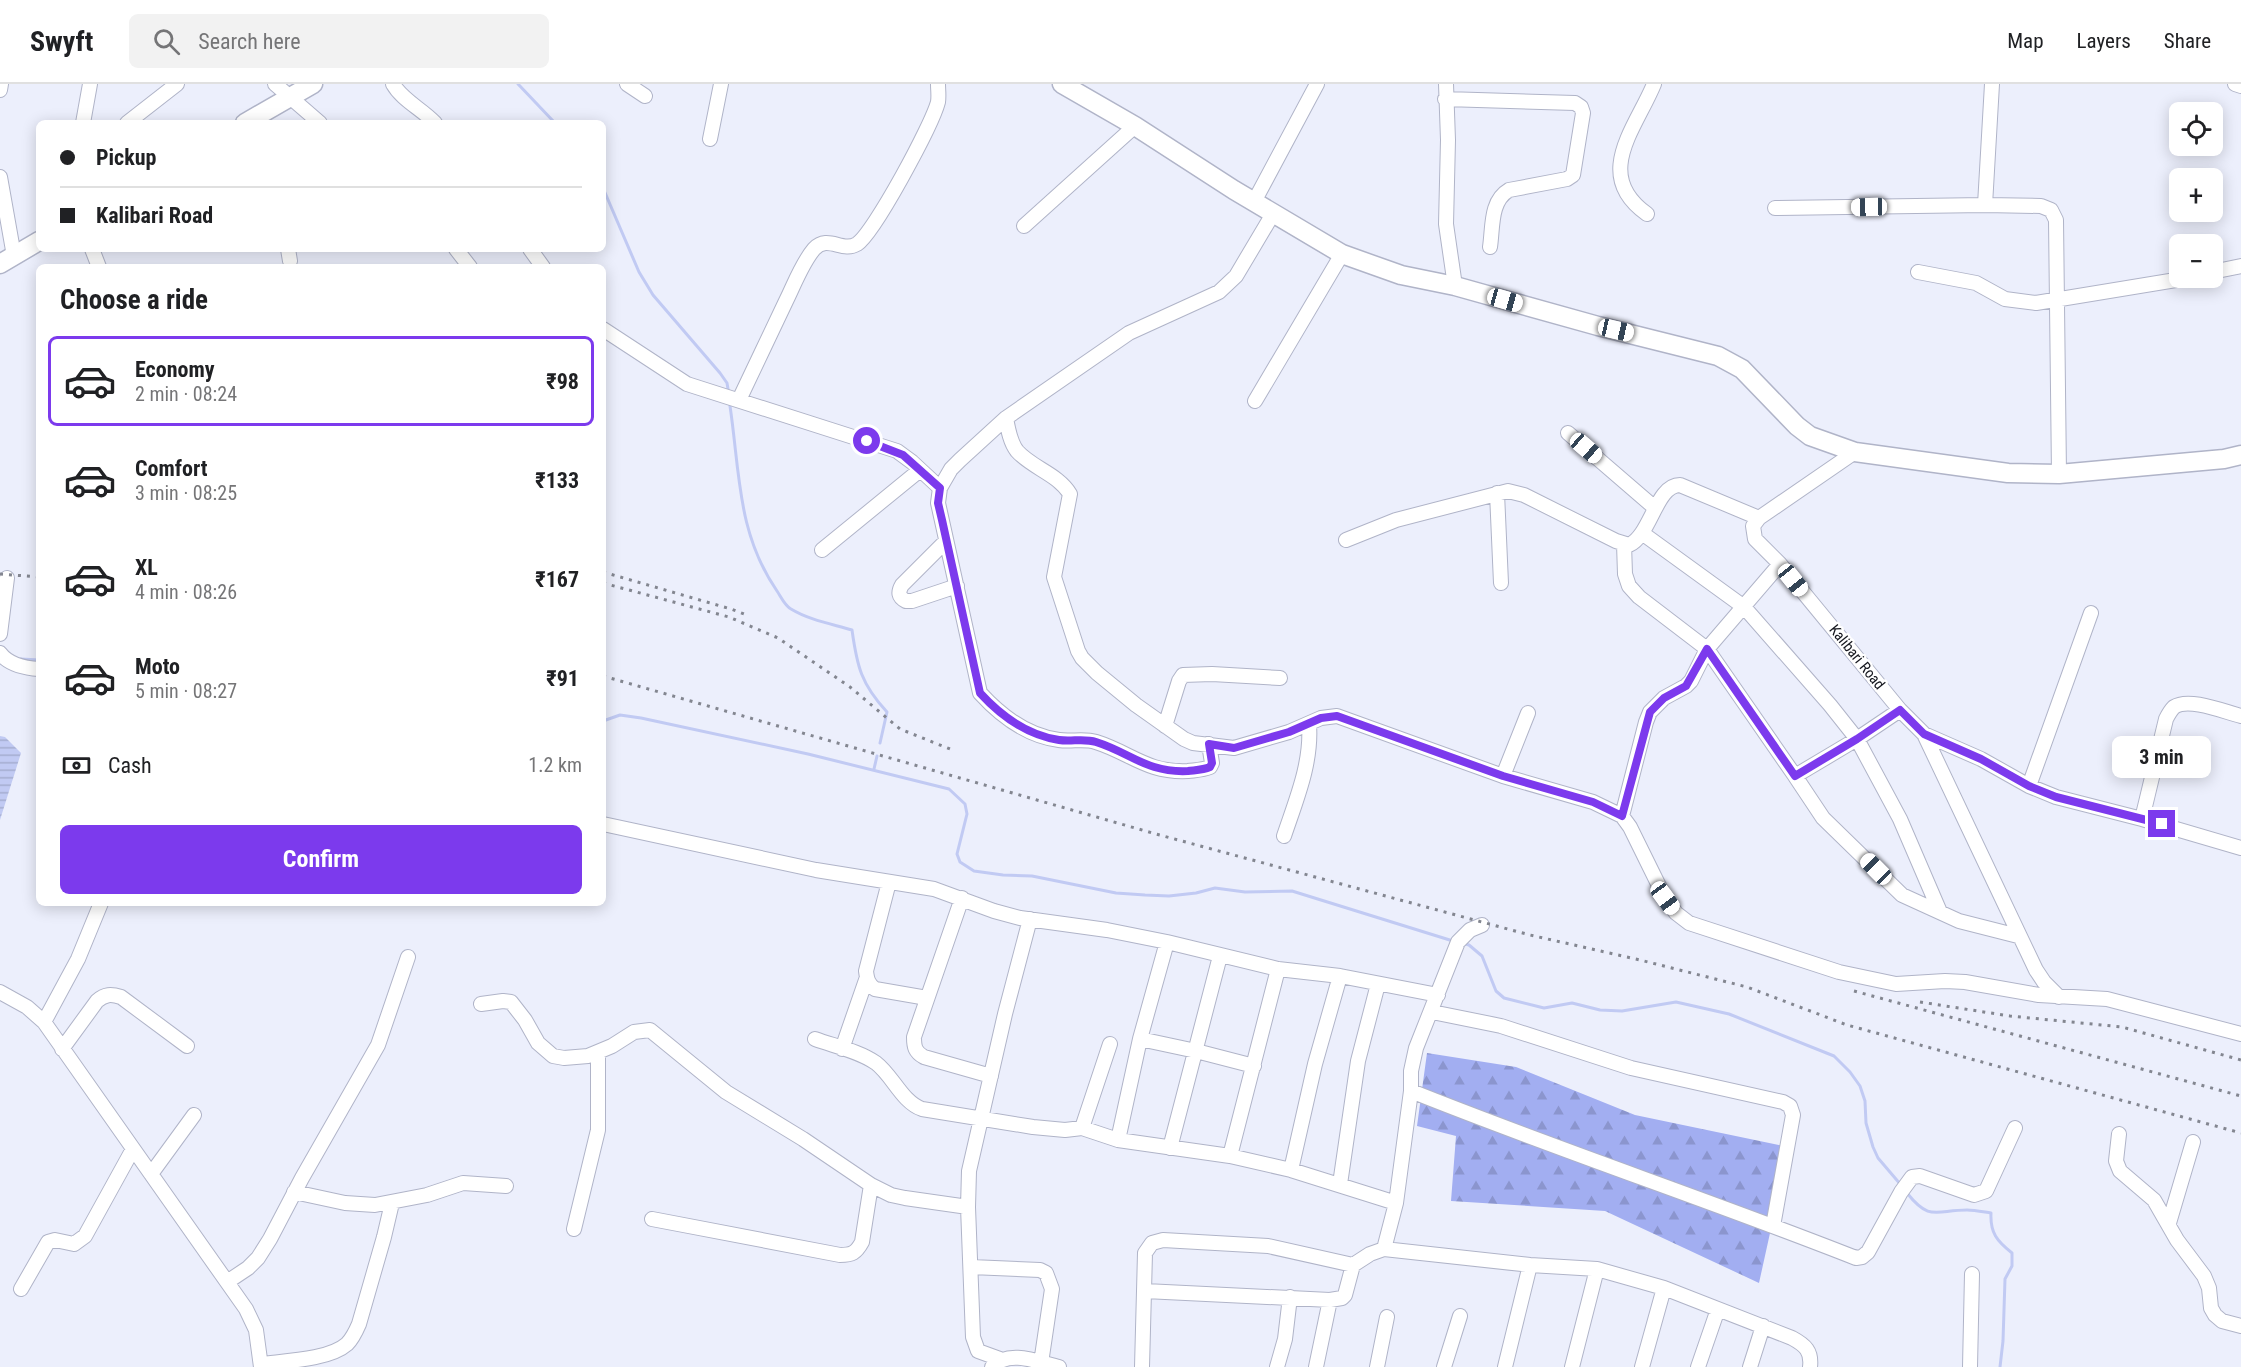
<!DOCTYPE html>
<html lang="en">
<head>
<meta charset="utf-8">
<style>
  body { margin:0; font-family:"Roboto Condensed",sans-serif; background:#f2f2f2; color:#202124; height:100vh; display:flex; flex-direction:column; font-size:22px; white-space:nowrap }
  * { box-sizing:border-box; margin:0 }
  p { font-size:20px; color:#757577 }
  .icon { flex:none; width:33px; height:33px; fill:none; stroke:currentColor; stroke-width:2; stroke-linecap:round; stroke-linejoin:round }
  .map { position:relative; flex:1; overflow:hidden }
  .panel { position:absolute; left:36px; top:180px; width:570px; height:642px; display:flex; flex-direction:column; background:#fff; border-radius:9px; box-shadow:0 3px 15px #0003 }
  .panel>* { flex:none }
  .top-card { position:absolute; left:36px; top:36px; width:570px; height:132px; border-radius:9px; box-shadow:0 3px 15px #0003; display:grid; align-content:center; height:132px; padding:0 24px; background:#fff }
  .fabs { position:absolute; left:2169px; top:18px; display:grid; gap:12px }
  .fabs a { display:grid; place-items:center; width:54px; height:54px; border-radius:9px; background:#fff; box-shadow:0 3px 15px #0003; font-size:30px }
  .end { position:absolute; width:27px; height:27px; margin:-14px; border:8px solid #7c3aed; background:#fff; box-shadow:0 0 0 3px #fff }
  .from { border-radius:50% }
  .bubble { position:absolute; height:42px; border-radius:9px; background:#fff; box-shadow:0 3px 15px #0003; font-size:20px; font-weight:700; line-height:42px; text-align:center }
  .car { position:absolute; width:18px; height:36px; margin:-18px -9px; border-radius:8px; box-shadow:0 0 4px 2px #0007; background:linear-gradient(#fff 24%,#345 0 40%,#fff 0 76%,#345 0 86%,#fff 0) }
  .top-card b { display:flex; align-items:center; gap:21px; height:57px; font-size:22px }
  .top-card b+b { border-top:2px solid #e0e0e0 }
  .top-card i { width:15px; height:15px; background:#202124 }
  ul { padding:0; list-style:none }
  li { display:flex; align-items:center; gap:18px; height:90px; margin:0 12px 9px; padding:0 12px; border:3px solid transparent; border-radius:9px }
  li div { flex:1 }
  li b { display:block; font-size:22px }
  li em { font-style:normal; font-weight:700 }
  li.active { border-color:#7c3aed }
  li>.icon { width:54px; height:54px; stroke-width:1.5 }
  h2 { padding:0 24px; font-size:27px; line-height:72px }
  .pay { display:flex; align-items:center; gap:15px; height:66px; padding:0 24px; font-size:22px }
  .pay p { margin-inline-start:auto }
  .primary-button { display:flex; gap:12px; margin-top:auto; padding:12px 24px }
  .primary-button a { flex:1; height:69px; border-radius:9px; background:#7c3aed; color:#fff; font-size:24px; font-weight:700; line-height:69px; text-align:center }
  header { display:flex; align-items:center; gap:36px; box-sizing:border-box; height:84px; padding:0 30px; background:#fff; border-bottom:2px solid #e0e0e0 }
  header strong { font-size:28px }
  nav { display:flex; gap:33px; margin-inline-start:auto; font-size:21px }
  .search { width:420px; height:54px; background:#f2f2f2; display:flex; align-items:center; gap:15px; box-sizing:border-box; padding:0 21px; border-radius:9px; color:#757577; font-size:22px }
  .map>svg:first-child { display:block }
</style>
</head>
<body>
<header>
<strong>Swyft</strong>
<div class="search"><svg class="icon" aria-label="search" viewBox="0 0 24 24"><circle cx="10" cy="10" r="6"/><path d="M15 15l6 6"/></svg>Search here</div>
<nav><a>Map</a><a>Layers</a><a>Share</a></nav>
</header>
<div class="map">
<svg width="2241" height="1283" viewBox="0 0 2241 1283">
  <defs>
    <pattern id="forest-firs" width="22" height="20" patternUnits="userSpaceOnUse" patternTransform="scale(1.5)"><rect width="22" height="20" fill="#a2aef1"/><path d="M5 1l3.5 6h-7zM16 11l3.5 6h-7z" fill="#8b95ce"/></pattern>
    <pattern id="water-rules" width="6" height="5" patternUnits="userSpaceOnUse" patternTransform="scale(1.5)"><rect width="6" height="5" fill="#c1caf3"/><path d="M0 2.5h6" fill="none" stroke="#a5add0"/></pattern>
  </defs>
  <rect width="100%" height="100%" fill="#eceffc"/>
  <!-- forest -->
  <path fill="url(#forest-firs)" d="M1427 969 1516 983 1635 1031 1789 1063 1759 1199 1605 1127 1451 1117 1456 1052 1417 1042Z"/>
  <!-- water -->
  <path fill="url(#water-rules)" d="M0 652 5 653 21 669 0 736Z"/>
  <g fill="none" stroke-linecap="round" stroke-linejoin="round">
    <!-- stream -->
    <path stroke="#c1caf3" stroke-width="3" d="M518 0 555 39
      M603 104 639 188 653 211 720 289 727 299 728 305
      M730 322C740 389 737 449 777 507 781 513 785 522 791 525 809 536 832 540 852 546 857 582 861 600 887 628L880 659
      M21 575 39 576
      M603 637 620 631 641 634 808 670 949 705 965 720 967 730 957 770 960 778 974 787 1003 791 1032 792 1116 809 1145 811 1169 812 1196 809 1215 804 1245 808 1292 807 1453 857
      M874 685 877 672
      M1462 859 1469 861 1482 872 1496 907 1504 914 1544 924 1572 919 1600 926 1622 927 1676 918 1729 930 1834 972 1850 988 1860 1002 1865 1017 1866 1039 1873 1063 1878 1074 1901 1101
      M1907 1109C1930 1138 1936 1126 1967 1126 1975 1126 1984 1128 1991 1129 1990 1149 1997 1157 2012 1169V1182L2005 1195 2003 1257 2000 1283"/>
    <!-- minor casing -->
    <g stroke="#b0b4c8" stroke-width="16">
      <path id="minor" d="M275 0 320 39
        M393 0C402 16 422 25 435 39
        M627 0 645 12
        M1446 0 1448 56 1446 140 1455 202
        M1992 0 1985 121 2041 122 2051 126 2056 136 2059 390
        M2235 0 2241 2
        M0 6 1 0
        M1445 15 1575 19 1581 23 1583 29 1573 91 1567 95 1509 106C1490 117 1493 143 1490 163
        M83 39 90 0
        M127 39 177 0
        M710 55 721 0
        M0 93 14 172
        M1255 116 1317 0
        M1775 124 1985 121
        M1647 130C1592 91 1636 44 1654 0
        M1024 142 1135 42
        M92 165 99 183
        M288 165 290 177
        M456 165 470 183
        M530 165 543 183
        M1918 188 1976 199 2005 215 2036 219 2188 194
        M2212 188 2241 182
        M603 245 687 300 897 367 912 378 940 404
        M739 316C755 283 770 250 786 217 794 201 802 179 814 165 828 150 842 169 857 160 874 149 932 41 938 18 939 12 938 6 938 0
        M1255 317 1342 170
        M1006 334C1008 345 1010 358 1017 367 1032 384 1058 390 1070 410L1054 493 1078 567 1082 574 1097 589 1136 621 1184 655 1193 659 1234 664 1289 648 1321 634 1337 632 1503 692 1593 718 1622 732 1630 743 1665 814 1676 829 1689 839 1839 888 1896 900 1945 897 1965 898 2039 911 2107 915 2241 950
        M1568 349 1655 424
        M1855 368 1759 434 1753 442 1755 455 1780 480 1900 626 1924 650 1981 675 2029 702 2056 713 2142 735 2241 764
        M1497 409 1501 499
        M1642 449 1744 523 1830 621 1857 655 1900 735 1940 828
        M1346 456 1396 436 1508 407 1524 411 1616 457 1629 461C1651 451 1656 401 1680 401L1759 434
        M946 457 902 501C898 508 898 513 906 517H912L957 502
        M1624 460 1625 490 1629 502 1639 513 1707 565 1795 692 1857 655 1900 626
        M822 466 920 386
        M0 550 7 494
        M0 569C8 580 25 584 39 585
        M1165 642 1179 597 1183 591 1212 590 1280 594
        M1924 650 2036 886 2044 898 2059 913
        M1209 660 1212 679 1210 683C1203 686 1196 686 1188 687 1147 689 1131 669 1096 658 1084 654 1071 658 1059 656 1027 652 1001 632 980 609L942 437 938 419 940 404 951 385 960 376 1006 334 1129 249 1219 208 1236 192 1274 128
        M1503 692 1528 629
        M1795 692 1823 734 1902 811 1959 837 2018 852
        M2029 702 2091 529
        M1622 732 1646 638 1650 628 1664 614 1686 602 1691 597 1707 565 1780 480
        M2142 735 2166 635C2168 631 2171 626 2174 623 2189 613 2225 628 2241 632
        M603 740 816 786 934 805 994 827 1020 834 1107 846 1167 858 1278 885 1340 892 1438 911
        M1284 752C1296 716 1312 679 1309 640
        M889 798 866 887C867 895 868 900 875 905L927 914
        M962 814 914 953C914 963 915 968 924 973L991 992
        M0 908 27 923 44 938 246 1225 256 1246 261 1283
        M481 920 503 917 511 918 525 936 538 959 553 972 564 974 588 972 612 962 634 948 650 946 726 1008 803 1055 871 1101 891 1111 905 1114 968 1123
        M1432 928 1501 942 1631 984 1783 1018 1790 1022 1793 1031 1773 1142
        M44 938 78 875 101 819
        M815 955C834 962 859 967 876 979 893 992 902 1018 922 1025L1033 1043 1065 1046 1082 1044 1118 1056 1230 1072 1291 1086 1396 1119
        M1140 955 1196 967 1254 982
        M62 965 97 917C105 910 111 910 121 913L187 962
        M842 965 867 893
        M1411 1007C1558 1066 1709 1116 1856 1174L1862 1173 1868 1168 1901 1108 1912 1093 1920 1092 1974 1111 1986 1107 2015 1044
        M1082 1044 1110 960
        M2119 1050 2116 1077 2120 1087 2154 1116 2177 1156 2204 1192 2209 1204 2211 1224 2215 1231 2222 1237 2241 1242
        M1118 1056 1140 955 1167 858
        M1170 1064 1220 872
        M1230 1072 1278 885
        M1291 1086 1315 980 1340 892
        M151 1090 194 1031
        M1340 1100 1358 977 1378 900
        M294 1108 345 1119 375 1121 427 1111 463 1099 506 1102
        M652 1135 840 1171C852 1171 856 1169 862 1158L871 1101
        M2169 1139 2193 1058
        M574 1145 598 1046V969
        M1384 1165 1530 1181 1597 1185 1664 1204 1792 1254C1805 1261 1812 1267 1810 1283
        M971 1183 1040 1186 1046 1189 1052 1205 1041 1279
        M227 1198 248 1184 258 1174 270 1155 302 1094 378 961 408 873
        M21 1205 48 1158 55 1156 74 1160 85 1152 133 1065
        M1145 1207 1330 1216 1342 1214 1345 1211 1353 1181 1370 1170 1384 1165 1396 1119 1411 1007V987L1416 964 1458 858 1470 846 1482 841
        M1000 1275 978 1267 973 1253 968 1123 969 1087 1005 930 1030 835
        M261 1280C284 1277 329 1276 347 1260 353 1254 356 1247 359 1240L384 1153 392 1119
        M992 1283C1009 1265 1038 1278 1059 1283
        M1142 1283 1145 1169 1152 1159 1163 1156 1268 1162 1353 1181
        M1277 1283 1285 1255 1290 1213
        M1316 1283 1330 1216
        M1377 1283 1387 1233
        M1444 1283 1460 1232
        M1505 1283 1530 1181
        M1572 1283 1597 1185
        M1642 1283 1664 1204
        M1698 1283 1718 1225
        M1750 1283 1763 1242
        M1970 1283 1972 1190"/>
    </g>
    <!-- highway casing -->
    <g stroke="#b0b4c8" stroke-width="21">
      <path id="highway" d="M1062 0 1135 42 1234 106 1342 170 1401 191 1455 202 1598 242 1718 272 1742 285 1797 342 1810 352 1855 368 2008 389 2059 390 2224 375 2241 371
        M245 39 313 0
        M0 180 39 157"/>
    </g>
    <!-- minor -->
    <use href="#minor" stroke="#fff" stroke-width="14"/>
    <!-- highway -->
    <use href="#highway" stroke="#fff" stroke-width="18"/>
    <!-- rail -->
    <path stroke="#838690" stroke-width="3" stroke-dasharray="3 6" stroke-linecap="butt" d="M603 488 731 525 744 530
      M0 490 39 493
      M603 499 729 533 778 554 850 603 900 645 950 665
      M603 592 1156 750 1530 851 1640 876 1747 903 1847 941 2241 1049
      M1854 907 2241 1012
      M1920 918 2010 932 2122 943 2241 976"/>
  </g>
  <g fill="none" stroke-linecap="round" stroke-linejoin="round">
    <!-- route -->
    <path stroke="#7c3aed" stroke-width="8" d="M867 357 903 371 940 404 938 419 942 436 980 609C1001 632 1027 651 1059 656 1071 658 1084 654 1096 658 1131 669 1147 689 1188 687 1196 686 1203 686 1210 683L1212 679 1209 660 1234 664 1289 648 1321 634 1337 632 1503 692 1593 718 1622 732 1650 628 1664 614 1686 602 1707 565 1795 692 1857 655 1900 626 1924 650 1981 675 2029 702 2056 713 2162 740"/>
  </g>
  <g text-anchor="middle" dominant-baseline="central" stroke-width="4.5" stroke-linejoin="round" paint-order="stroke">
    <!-- street labels -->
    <g font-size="15" fill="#13151c" stroke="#fff">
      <text transform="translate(1857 573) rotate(51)">Kalibari Road</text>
    </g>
  </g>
</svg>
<div class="fabs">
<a><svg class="icon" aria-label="locate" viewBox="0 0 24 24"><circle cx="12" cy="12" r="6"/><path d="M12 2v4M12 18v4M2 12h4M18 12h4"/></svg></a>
<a>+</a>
<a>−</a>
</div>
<i class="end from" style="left:867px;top:357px"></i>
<i class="end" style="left:2162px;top:740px"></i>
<div class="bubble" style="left:2112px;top:652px;width:99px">3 min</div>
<i class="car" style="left:1869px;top:123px;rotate:269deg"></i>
<i class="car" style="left:1505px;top:216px;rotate:106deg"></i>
<i class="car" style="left:1616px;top:246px;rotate:103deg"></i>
<i class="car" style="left:1586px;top:364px;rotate:131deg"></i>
<i class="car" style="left:1793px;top:496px;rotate:141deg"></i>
<i class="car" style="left:1876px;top:785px;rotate:315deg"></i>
<i class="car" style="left:1665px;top:814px;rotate:144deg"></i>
<div class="top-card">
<b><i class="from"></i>Pickup</b>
<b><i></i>Kalibari Road</b>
</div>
<section class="panel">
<h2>Choose a ride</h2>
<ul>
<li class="active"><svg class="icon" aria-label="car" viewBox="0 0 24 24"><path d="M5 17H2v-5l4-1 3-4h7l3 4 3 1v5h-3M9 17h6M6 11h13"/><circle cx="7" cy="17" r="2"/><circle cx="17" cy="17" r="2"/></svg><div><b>Economy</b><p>2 min · 08:24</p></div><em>₹98</em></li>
<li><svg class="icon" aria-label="car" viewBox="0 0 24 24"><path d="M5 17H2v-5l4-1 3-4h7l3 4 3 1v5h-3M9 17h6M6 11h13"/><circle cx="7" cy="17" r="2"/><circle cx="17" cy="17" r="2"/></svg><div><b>Comfort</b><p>3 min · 08:25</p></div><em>₹133</em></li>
<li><svg class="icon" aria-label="car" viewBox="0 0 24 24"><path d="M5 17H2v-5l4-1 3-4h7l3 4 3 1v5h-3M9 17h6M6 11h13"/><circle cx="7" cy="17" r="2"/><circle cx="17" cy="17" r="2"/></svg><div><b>XL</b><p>4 min · 08:26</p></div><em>₹167</em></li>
<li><svg class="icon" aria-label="car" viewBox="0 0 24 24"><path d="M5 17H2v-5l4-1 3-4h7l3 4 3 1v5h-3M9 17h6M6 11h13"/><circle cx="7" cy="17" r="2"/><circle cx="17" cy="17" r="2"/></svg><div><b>Moto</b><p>5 min · 08:27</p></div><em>₹91</em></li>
</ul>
<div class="pay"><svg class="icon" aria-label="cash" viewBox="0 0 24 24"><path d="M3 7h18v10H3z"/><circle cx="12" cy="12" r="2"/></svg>Cash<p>1.2 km</p></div>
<div class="primary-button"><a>Confirm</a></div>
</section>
</div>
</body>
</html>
